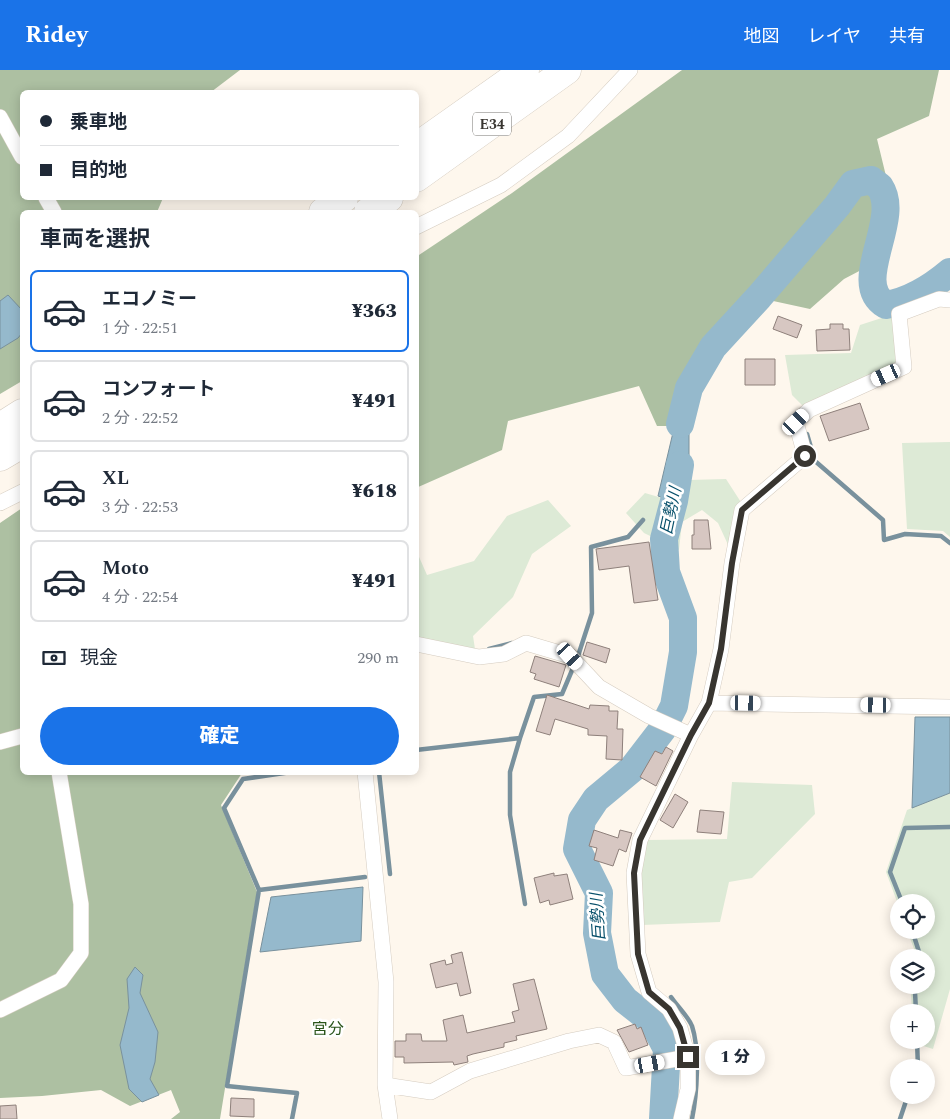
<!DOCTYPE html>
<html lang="ja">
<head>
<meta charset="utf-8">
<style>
  body { margin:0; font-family:Spectral,"Noto Sans JP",serif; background:#f6f6f7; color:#1f2937; height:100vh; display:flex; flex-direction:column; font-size:19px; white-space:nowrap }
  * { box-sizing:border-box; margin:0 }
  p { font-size:16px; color:#747a83 }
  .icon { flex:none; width:28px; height:28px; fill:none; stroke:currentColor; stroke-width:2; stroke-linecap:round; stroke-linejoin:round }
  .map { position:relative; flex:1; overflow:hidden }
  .drawer { position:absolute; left:20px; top:140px; width:399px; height:565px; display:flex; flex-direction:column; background:#fff; border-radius:8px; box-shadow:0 2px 12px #0003 }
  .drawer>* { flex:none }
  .hud { position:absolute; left:20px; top:20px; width:399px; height:110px; border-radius:8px; box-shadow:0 2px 12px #0003; display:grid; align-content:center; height:110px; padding:0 20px; background:#fff }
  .controls { position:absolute; left:890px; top:824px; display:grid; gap:10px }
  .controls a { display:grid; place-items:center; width:45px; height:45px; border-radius:50%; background:#fff; box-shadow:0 2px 12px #0003; font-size:25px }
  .end { position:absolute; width:22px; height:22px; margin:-11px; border:6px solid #383530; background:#fff; box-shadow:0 0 0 2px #fff }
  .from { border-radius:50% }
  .bubble { position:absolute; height:35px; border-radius:18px; background:#fff; box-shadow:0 2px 12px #0003; font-size:16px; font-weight:800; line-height:35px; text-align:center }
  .car { position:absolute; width:15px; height:30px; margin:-15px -8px; border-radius:6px; box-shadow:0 0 4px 1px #0007; background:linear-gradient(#fff 24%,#345 0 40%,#fff 0 76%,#345 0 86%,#fff 0) }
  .hud b { display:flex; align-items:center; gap:18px; height:48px; font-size:19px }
  .hud b+b { border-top:1px solid #e0e1e3 }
  .hud i { width:12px; height:12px; background:#1f2937 }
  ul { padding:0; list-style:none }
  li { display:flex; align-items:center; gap:15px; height:82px; margin:0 10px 8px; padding:0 10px; border:2px solid #e0e1e3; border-radius:8px }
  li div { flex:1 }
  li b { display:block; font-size:19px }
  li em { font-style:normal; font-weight:800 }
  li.current { border-color:#1a73e8 }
  li>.icon { width:45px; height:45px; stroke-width:1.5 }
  h2 { padding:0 20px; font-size:22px; line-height:60px }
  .pay { display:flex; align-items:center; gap:12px; height:55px; padding:0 20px; font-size:19px }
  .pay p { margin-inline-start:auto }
  .cta { display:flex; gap:10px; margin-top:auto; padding:10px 20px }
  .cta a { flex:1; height:58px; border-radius:30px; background:#1a73e8; color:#fff; font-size:20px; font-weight:800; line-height:58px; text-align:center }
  header { display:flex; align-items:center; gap:30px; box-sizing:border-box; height:70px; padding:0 25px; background:#1a73e8; color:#fff }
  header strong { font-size:24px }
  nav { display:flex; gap:28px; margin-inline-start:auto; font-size:18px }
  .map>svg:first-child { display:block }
</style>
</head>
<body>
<header>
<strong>Ridey</strong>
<nav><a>地図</a><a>レイヤ</a><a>共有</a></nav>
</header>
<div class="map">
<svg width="950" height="1049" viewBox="0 0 950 1049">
  <rect width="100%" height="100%" fill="#fef7ed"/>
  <!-- green -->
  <path fill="#ddead6" d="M894 244 900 297 803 336 792 325 785 285 851 283 860 255Z
    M950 372V467L943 461 907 459 902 373Z
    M726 409 746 440 736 492 718 453 702 440 682 452 679 480 644 463 626 443 645 423 679 433 689 410Z
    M548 430 571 456 532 484 513 527 473 566 477 592 416 581V480L427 505 474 491 507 446Z
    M732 712 812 715 815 744 752 808 729 812 720 852 642 855 640 803 646 770 727 769Z
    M950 723V919L933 979 914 973V970H926V942H912L911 922 912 915H926V888L917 887 907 860H926V832H899V837L886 802 907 740Z"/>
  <!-- forest -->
  <path fill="#adc0a2" d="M0 0H240L211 22H22V128H163L157 142H22V311L0 324Z
    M682 0H939L929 46 877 69 894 139 888 186 844 209 810 239 764 229 718 278 705 304 689 318 679 337 674 356H657L639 316 508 351 502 380 416 418V187L512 123Z
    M22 438V702L242 703 221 735 257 822 220 1049H171L180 1042 171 1020 130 1036 101 1020 42 1026 0 1028V453Z"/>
  <!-- water -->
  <path fill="#95b9cc" stroke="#79919d" d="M8 225 22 240V263L18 268 0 279V231Z
    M689 318V410L679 433 658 426 679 337Z
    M915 647H950V723L912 738Z
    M363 817 361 871 260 882 271 827Z
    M135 897 143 905 140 923 158 962 155 992 150 1009 159 1025 142 1032 129 1019 120 975 129 938 127 909Z"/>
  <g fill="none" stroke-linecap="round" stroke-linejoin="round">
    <!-- stream -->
    <path stroke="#79919d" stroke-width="4.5" d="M807 364 815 391 883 450 884 470 905 464 941 466 950 473
      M489 579 512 573
      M578 586 592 543 591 477 628 467 643 450
      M520 668 510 702V745L525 834
      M416 680 520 668 534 627 562 624 573 598
      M291 702 243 709 224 738 259 820 227 1016 297 1023 292 1049
      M379 702 390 804
      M259 820 365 807
      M902 832 890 802 905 758 950 757
      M912 860 921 888
      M671 927C677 936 688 946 692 956 700 980 697 1024 692 1049
      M916 942 915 922 917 915
      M917 970 918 998
      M900 1049 908 1025"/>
    <!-- river -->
    <path stroke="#95b9cc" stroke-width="28" d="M680 354 689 318 713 277 759 227 837 136 853 114 871 110C873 112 878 115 880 117 902 150 849 213 886 235 910 231 931 218 950 202
      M663 1049 667 979 653 952 625 930 605 904 597 863 599 823 577 779 582 750 596 729 632 699 662 660 674 636 683 582V548L666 502 664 469 674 431 680 395"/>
  </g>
  <!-- building -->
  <path fill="#d7c7c2" stroke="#8e807b" d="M778 246 802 255 797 268 773 259Z
    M830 254H843V259H849L850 280 817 281 816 260 830 259Z
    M745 289H775V315H745Z
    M860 333 869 359 829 371 820 346Z
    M694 450H708L711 479H692V465H694Z
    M649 472 658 530 634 533 629 496 599 500 596 479Z
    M587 572 610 579 606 593 583 585Z
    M535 586 566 595 559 617 534 609 536 604 530 602Z
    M547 625 589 639 590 635 609 636V641H618L617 659H623L622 690 606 689 607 666 588 665V659L555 649 550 665 536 661Z
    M666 677 673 681 656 716 640 707 655 681 662 684Z
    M675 724 688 732 673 758 660 750Z
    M700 740 724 742 721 764 697 762Z
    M594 760 618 768 620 760 632 763 626 782 619 779 613 796 594 790 597 778 589 776Z
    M554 803V806L567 804 573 829 550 835 549 830 540 833 534 808Z
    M462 882 471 923 460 926 457 913 436 918 430 894 445 890 446 895 453 893 451 885Z
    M534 909 547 959 516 966 517 970 504 973V977L473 984 467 986 468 992 454 995 453 992 404 993V987H395V971H406V964H421L422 971H447L443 950 463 945 467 963 515 952 512 942 519 940 513 914Z
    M635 954 637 959 641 957 648 975 629 982 617 960Z
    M231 1028 254 1029V1047L230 1046Z
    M16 1035 17 1049H0V1036Z"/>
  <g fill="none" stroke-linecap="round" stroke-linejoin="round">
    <!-- minor casing -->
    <g stroke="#d5ccc0" stroke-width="16">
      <path id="minor" d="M0 47 22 87
        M46 128 54 142
        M416 157 501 115 568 66 630 0
        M0 433 22 422
        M416 574 479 587 504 584 526 573 570 586 599 617 649 646 691 665
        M709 633 950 637
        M0 672 22 666
        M365 702 386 912 385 1015 390 1049
        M0 940 61 910 81 883V834L59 702
        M385 1015 431 1022 470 1001 569 971 599 965 614 972 626 998 688 987
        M681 1049 688 1019V987L680 958 669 939 649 922 638 884 634 803 640 770 691 665 709 633 721 579 732 493 742 440 805 386 796 352 809 340 904 297 899 244 939 229 950 230"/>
    </g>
    <!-- motorway casing -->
    <g stroke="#d5ccc0" stroke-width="29">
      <path id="motorway" d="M416 77 525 0
        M416 108 567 0
        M323 142 344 128
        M368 142 389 128
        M0 357 22 343
        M0 387 22 374"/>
    </g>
    <!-- minor -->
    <use href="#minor" stroke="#fff" stroke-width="15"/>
    <!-- motorway -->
    <use href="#motorway" stroke="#fff" stroke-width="28"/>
  </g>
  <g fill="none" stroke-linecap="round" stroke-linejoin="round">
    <!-- route -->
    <path stroke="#383530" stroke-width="6" d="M688 987 680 958 669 939 649 922 638 884 634 803 640 770 691 665 709 633 721 579 732 493 742 440 805 386"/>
  </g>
  <g text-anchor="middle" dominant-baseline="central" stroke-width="5" stroke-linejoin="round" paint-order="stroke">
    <!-- shield labels -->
    <rect fill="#fff" stroke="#74726e" stroke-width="1" x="473" y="42.5" width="38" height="23" rx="4"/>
    <g font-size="14" font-weight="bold" fill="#383530">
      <text x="492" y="54">E34</text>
    </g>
    <!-- water labels -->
    <g font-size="16" font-style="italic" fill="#08506b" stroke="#fff">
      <text transform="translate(671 441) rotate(-78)">巨勢川</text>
      <text transform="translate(598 847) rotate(-94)">巨勢川</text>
    </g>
    <!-- neighbourhood labels -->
    <g font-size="16" fill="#2a551b" stroke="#fff">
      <text x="328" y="959">宮分</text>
    </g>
  </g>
</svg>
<div class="controls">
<a><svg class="icon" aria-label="locate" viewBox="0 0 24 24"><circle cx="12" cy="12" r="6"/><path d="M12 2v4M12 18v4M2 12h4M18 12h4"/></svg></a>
<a><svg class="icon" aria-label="layers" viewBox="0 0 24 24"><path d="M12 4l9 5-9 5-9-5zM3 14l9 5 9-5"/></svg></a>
<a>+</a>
<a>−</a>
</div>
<i class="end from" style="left:805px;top:386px"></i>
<i class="end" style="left:688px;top:987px"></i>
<div class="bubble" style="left:705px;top:970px;width:60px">1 分</div>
<i class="car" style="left:886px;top:305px;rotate:246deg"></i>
<i class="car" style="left:796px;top:352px;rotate:46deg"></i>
<i class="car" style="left:570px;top:586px;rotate:138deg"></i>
<i class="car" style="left:746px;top:633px;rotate:91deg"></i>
<i class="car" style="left:876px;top:635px;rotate:271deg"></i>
<i class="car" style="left:650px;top:994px;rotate:80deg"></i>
<div class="hud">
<b><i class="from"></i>乗車地</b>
<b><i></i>目的地</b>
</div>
<section class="drawer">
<h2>車両を選択</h2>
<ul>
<li class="current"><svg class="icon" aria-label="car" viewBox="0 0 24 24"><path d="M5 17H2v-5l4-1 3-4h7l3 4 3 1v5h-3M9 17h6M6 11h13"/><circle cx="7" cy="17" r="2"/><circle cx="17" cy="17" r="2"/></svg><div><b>エコノミー</b><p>1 分 · 22:51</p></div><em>¥363</em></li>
<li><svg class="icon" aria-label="car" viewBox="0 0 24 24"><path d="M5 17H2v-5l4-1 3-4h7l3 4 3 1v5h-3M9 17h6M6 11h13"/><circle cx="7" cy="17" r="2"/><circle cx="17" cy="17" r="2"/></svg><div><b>コンフォート</b><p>2 分 · 22:52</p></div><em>¥491</em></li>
<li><svg class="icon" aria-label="car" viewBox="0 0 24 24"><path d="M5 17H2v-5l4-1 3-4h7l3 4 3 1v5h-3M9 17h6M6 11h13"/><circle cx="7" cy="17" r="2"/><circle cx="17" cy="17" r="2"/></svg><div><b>XL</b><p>3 分 · 22:53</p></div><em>¥618</em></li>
<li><svg class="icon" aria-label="car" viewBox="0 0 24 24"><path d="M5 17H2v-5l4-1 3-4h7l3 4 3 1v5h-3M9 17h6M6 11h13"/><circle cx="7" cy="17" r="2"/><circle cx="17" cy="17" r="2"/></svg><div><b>Moto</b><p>4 分 · 22:54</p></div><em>¥491</em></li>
</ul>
<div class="pay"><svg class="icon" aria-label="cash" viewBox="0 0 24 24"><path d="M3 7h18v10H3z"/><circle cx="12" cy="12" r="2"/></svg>現金<p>290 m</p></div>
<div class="cta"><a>確定</a></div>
</section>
</div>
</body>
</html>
